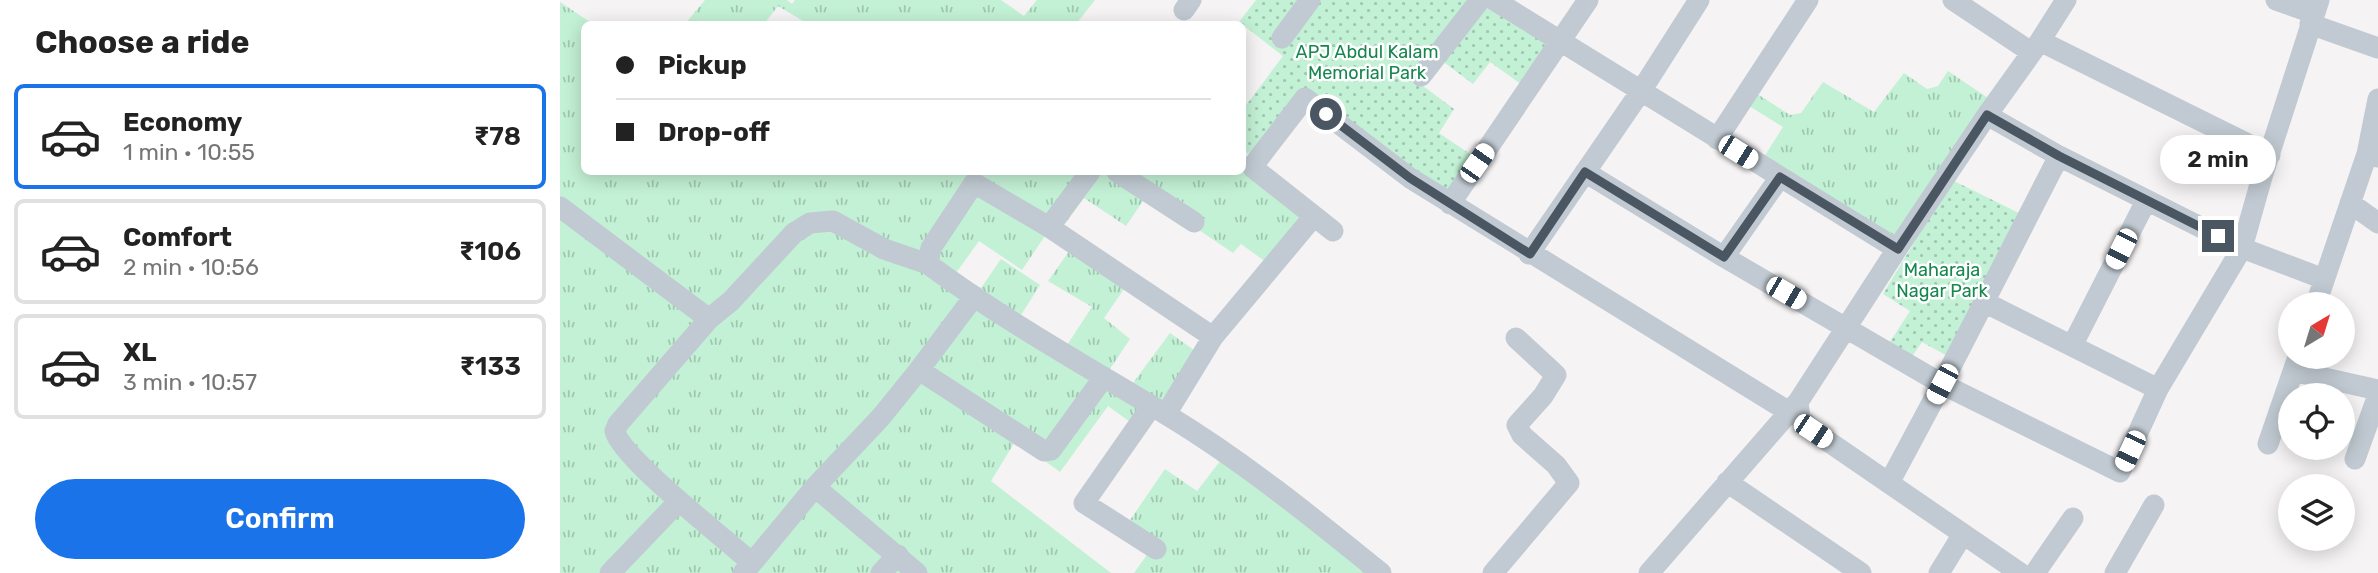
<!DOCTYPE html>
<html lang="en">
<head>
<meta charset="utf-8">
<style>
  body { margin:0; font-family:Rubik,sans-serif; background:#f2f2f2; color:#222; height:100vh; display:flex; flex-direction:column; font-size:26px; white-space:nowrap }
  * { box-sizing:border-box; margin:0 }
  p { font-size:23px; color:#767676 }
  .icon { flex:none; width:38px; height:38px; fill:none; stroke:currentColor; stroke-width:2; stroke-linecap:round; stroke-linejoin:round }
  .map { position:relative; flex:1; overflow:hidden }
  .panel { display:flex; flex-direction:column; background:#fff; width:560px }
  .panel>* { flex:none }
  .guide { position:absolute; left:21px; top:21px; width:665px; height:154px; border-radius:10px; box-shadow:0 4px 18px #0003; display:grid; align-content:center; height:154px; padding:0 35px; background:#fff }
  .needle { width:46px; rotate:38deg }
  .controls { position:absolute; left:1718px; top:292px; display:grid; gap:14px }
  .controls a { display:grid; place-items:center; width:77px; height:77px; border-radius:50%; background:#fff; box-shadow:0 4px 18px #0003; font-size:35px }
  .end { position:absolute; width:32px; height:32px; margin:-16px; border:9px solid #4a5661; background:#fff; box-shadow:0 0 0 4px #fff }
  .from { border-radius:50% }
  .bubble { position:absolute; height:49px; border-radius:24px; background:#fff; box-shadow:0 4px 18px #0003; font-size:23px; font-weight:600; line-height:49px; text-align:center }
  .car { position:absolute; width:21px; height:42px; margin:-21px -10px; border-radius:9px; box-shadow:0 0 5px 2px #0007; background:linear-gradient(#fff 24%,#345 0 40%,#fff 0 76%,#345 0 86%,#fff 0) }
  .guide b { display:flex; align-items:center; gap:24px; height:66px; font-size:26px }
  .guide b+b { border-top:2px solid #e0e0e0 }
  .guide i { width:18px; height:18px; background:#222 }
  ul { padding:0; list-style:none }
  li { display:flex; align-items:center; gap:21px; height:105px; margin:0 14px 10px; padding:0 21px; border:4px solid #e0e0e0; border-radius:10px }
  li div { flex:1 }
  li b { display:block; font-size:26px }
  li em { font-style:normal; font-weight:600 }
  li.current { border-color:#1a73e8 }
  li>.icon { width:63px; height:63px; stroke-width:1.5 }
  h2 { padding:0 35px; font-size:32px; line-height:84px }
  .primary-button { display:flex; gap:14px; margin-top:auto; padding:14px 35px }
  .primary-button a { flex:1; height:80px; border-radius:42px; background:#1a73e8; color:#fff; font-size:28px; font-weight:600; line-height:80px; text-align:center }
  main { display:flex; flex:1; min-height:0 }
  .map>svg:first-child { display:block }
</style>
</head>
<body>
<main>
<section class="panel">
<h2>Choose a ride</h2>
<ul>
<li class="current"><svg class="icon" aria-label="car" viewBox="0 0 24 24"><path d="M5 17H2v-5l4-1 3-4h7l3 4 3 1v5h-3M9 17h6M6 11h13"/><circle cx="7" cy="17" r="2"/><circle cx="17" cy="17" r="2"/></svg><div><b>Economy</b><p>1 min · 10:55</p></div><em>₹78</em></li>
<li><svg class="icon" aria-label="car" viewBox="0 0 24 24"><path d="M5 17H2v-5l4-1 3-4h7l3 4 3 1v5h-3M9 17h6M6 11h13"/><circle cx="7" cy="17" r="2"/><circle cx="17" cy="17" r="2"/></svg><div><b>Comfort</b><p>2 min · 10:56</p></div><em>₹106</em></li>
<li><svg class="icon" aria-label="car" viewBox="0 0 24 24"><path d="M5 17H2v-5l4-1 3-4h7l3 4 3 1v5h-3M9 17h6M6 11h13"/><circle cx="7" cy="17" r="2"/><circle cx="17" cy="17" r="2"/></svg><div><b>XL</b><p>3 min · 10:57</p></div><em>₹133</em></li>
</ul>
<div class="primary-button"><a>Confirm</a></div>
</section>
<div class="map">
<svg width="1818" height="573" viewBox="0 0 1818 573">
  <defs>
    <pattern id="grass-tufts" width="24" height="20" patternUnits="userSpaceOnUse" patternTransform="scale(1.75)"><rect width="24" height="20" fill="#c3f1d5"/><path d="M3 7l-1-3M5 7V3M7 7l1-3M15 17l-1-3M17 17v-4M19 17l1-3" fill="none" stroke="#a0c6b0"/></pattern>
    <pattern id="park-dots" width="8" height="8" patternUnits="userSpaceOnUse" patternTransform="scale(1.75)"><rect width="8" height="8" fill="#c3f1d5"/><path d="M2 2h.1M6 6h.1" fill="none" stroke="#a0c6b0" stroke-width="1.8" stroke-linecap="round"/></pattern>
  </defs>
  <rect width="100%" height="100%" fill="#f5f3f3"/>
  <!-- grass -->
  <path fill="url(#grass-tufts)" d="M145 0H227L232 4 235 0H441L464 16 477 0H535L516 24H241L243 21 218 6 204 24H125Z
    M0 2 33 24H24V172L683 171 739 216 740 221 706 262 681 244 673 253 587 195 566 226 524 198 494 239 485 236 462 270 419 241 396 273 421 288 441 259 480 285 461 315 507 345 532 307 488 281 510 250 566 286 544 318 570 339 548 372 570 387 610 333 638 353 584 432 548 406 500 472 456 440 431 481 551 573H0Z
    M1388 71 1428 98 1335 243 1202 160 1223 127 1186 104 1194 92 1230 115 1241 113 1263 82 1314 112 1344 73 1367 89 1378 86Z
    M661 460 816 573H574L596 542 568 523 605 469 637 491Z"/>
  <!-- park -->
  <path fill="url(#park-dots)" d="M696 0H924L990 40 961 84 930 62 913 84 881 60 863 86 894 109 879 133 913 156 888 195 743 91 696 152 687 153 683 149V102L687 104 723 56 679 22Z
    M1392 180 1463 215 1391 358 1362 342 1351 358 1328 345 1350 311 1323 294Z"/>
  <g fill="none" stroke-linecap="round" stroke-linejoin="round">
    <!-- minor -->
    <path stroke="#c1cad2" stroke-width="21" d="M934 0 1337 249 1238 402 1240 418 1253 431 1460 573
      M1393 0 1471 52
      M1716 0 1753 13
      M624 10 631 0
      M1750 24 1818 48
      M722 38 750 0
      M1480 41 1506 0
      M861 76 920 0
      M1427 115 1499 156 1682 248 1764 279
      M1157 139 1248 0
      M1807 154 1818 99
      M557 172 634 222
      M1025 172 1164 257
      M1220 177 1164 257 1382 384 1499 156
      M1790 203 1818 223
      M890 204 1028 0
      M0 207 149 319
      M489 227 530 172
      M773 231 692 167 745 98 850 178 1229 412
      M1337 249 1427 115 1480 41 1710 155
      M969 254 1081 91 1139 0
      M413 298 359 370 484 451 491 450 544 377
      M1424 302 1598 389
      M1756 304 1807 154 1818 157
      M653 337 754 216
      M1512 346 1586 201
      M1733 371 1818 390
      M591 407 524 503 596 549
      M606 414 653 337 489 227 414 183 371 248 368 264C443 320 526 366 607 415 683 461 752 517 821 573
      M1708 444 1738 357
      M1795 459 1818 395
      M1167 482 1301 573
      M1329 483 1382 384 1560 472 1598 389 1682 248 1702 177 1759 0
      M192 563 255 487
      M50 573 119 501
      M183 573 192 563C167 540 60 457 55 431L58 424 149 319 171 301 234 233 250 223 273 221 324 249 368 264
      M321 573 338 555
      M357 573 255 487 321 417 359 370
      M933 573 1009 483 996 465 962 435 957 425 983 396 996 375 956 338
      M1089 573 1237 403
      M1379 573 1403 534
      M1475 573 1513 518
      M1555 573 1594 505"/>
  </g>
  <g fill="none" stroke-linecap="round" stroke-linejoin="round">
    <!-- route -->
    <path stroke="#4a5661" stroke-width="9" d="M766 114 850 178 970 254 1025 172 1164 257 1220 177 1338 249 1427 115 1499 156 1658 236"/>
  </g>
  <g text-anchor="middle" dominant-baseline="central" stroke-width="5" stroke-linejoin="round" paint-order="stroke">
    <!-- park labels -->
    <g font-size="18" fill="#17864f" stroke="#fff">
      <text x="807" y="52">APJ Abdul Kalam<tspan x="807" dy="21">Memorial Park</tspan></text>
      <text x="1382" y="270">Maharaja<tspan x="1382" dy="21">Nagar Park</tspan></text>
    </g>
  </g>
</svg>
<div class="controls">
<a><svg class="needle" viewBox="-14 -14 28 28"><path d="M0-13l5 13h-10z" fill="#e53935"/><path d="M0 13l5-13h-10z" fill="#767676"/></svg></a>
<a><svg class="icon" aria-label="locate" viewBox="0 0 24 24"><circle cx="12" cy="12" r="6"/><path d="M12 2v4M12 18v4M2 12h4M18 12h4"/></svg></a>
<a><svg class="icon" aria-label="layers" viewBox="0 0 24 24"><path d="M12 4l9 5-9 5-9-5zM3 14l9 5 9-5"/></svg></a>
</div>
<i class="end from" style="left:766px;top:114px"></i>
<i class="end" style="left:1658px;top:236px"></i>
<div class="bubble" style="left:1600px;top:135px;width:116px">2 min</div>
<i class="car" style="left:1178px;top:152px;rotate:122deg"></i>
<i class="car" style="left:917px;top:163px;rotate:35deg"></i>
<i class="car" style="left:1561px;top:249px;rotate:207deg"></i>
<i class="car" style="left:1226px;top:293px;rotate:120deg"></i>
<i class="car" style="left:1382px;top:384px;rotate:208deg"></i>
<i class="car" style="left:1253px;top:431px;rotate:124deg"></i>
<i class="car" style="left:1570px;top:451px;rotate:205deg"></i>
<div class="guide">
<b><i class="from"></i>Pickup</b>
<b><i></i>Drop-off</b>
</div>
</div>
</main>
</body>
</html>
